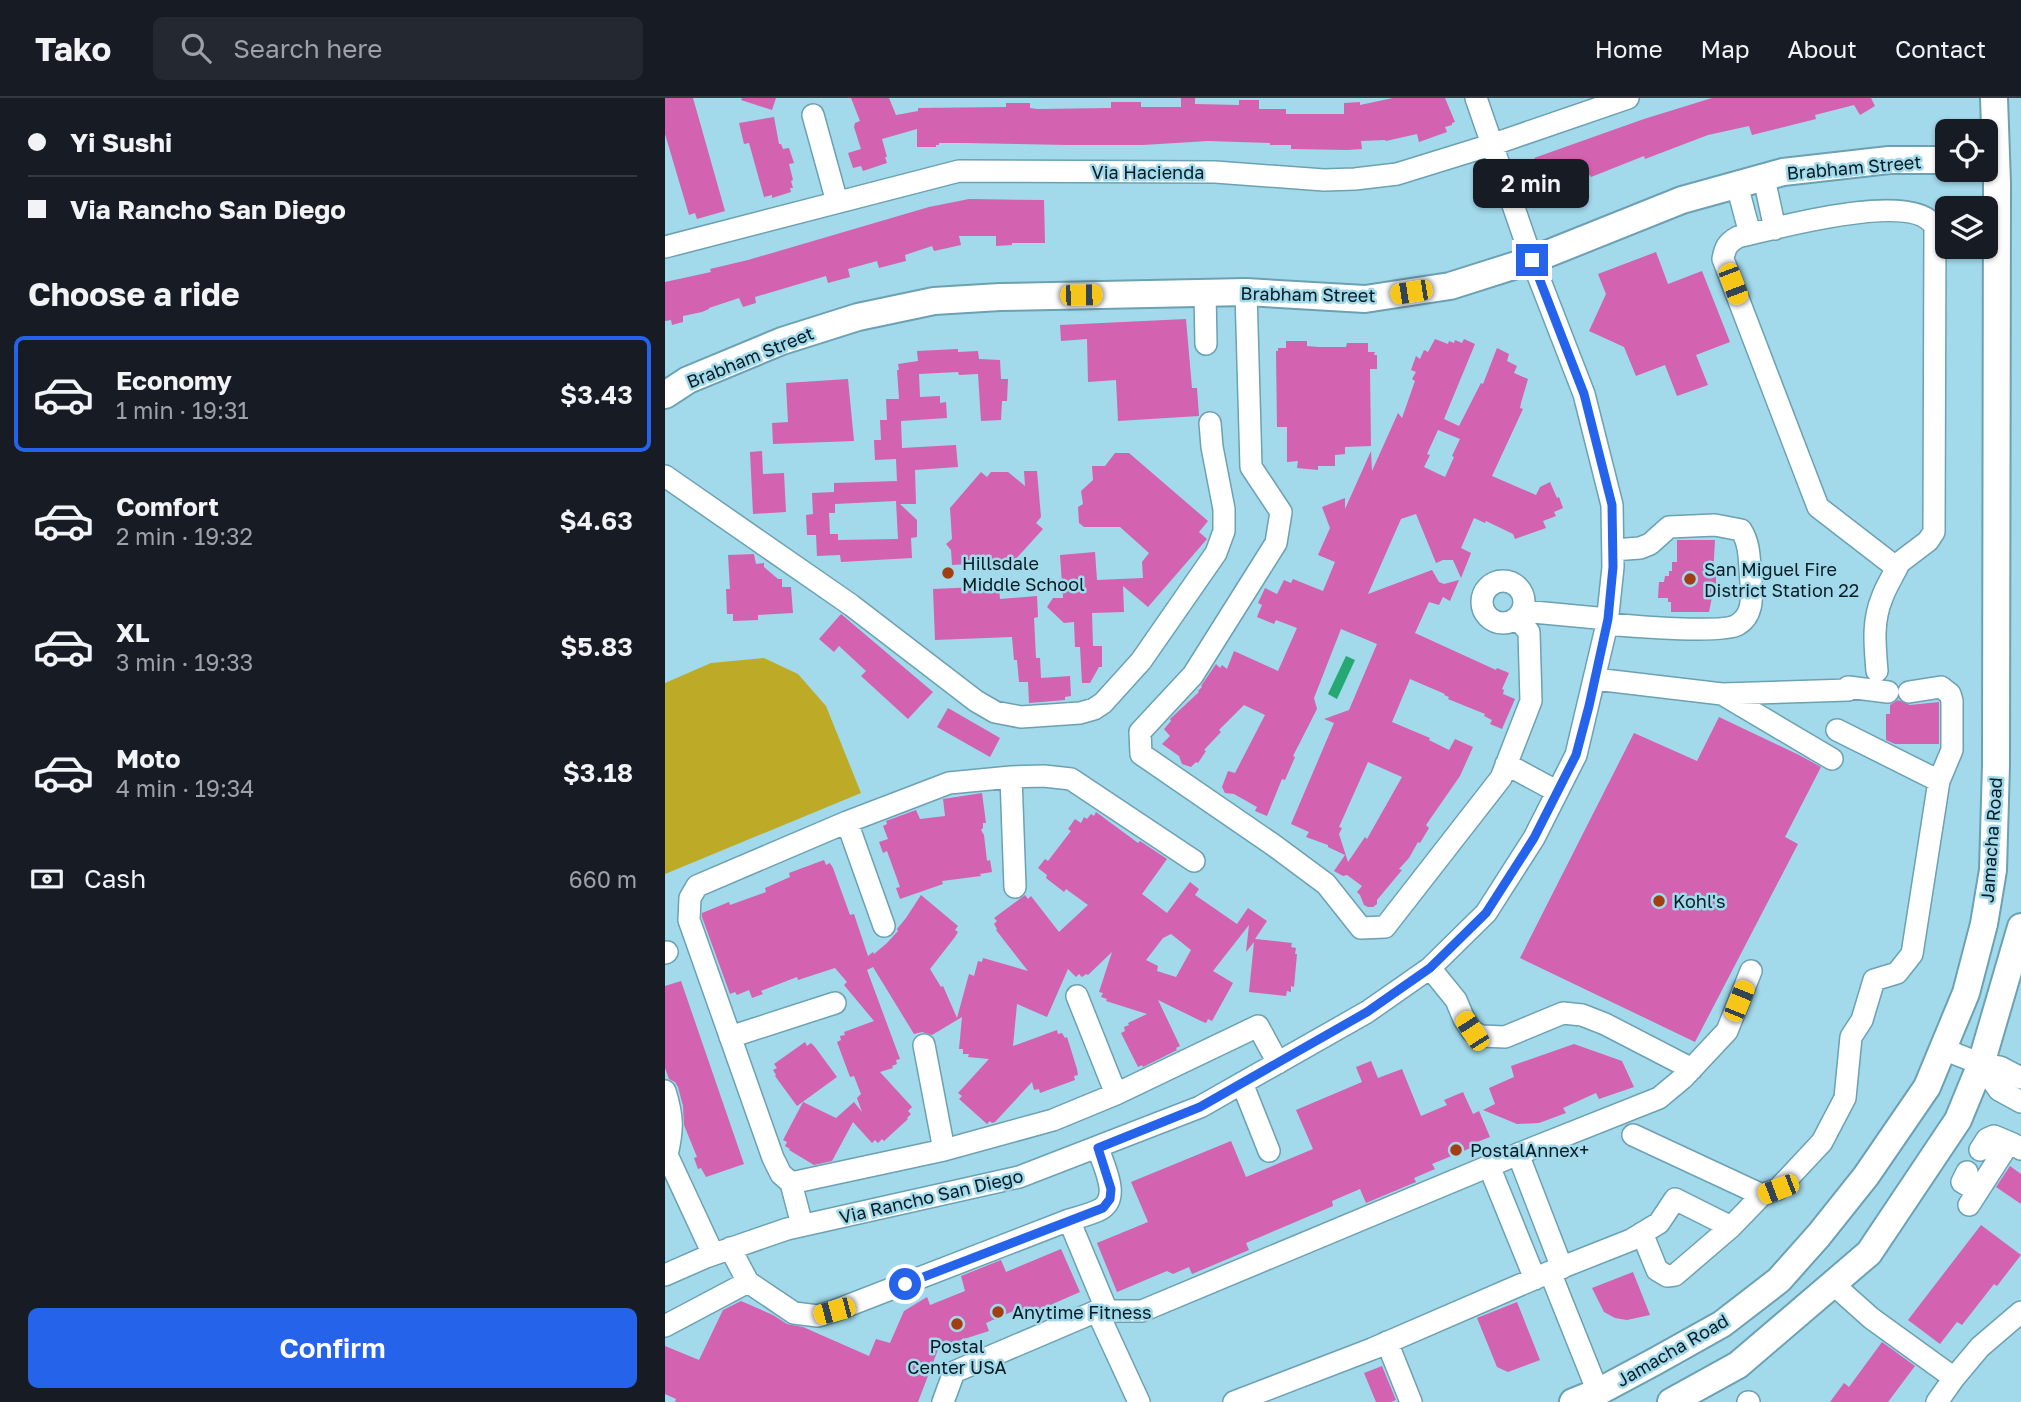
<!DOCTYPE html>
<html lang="en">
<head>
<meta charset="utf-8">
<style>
  body { margin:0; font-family:"Golos Text",sans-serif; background:#242831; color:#f1f3f6; height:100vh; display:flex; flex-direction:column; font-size:26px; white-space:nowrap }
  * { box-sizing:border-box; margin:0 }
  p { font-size:23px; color:#9ea1a6 }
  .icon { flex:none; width:38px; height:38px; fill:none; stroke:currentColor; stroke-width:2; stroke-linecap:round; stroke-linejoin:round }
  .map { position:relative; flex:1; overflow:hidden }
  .side { display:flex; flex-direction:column; background:#171b24; width:665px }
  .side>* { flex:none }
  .guide { display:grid; align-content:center; height:154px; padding:0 28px; background:#171b24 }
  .buttons { position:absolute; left:1270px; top:21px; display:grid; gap:14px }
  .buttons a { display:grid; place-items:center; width:63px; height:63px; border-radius:10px; background:#171b24; box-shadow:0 2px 5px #0004; font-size:35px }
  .end { position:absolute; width:32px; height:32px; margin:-16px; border:9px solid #2563eb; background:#fff; box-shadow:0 0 0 4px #fff }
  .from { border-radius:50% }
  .bubble { position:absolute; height:49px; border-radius:10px; background:#171b24; box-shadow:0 2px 5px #0004; font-size:23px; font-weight:600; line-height:49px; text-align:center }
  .car { position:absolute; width:21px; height:42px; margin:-21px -10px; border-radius:9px; box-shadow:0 0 5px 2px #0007; background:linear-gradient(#f5c518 24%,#345 0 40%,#f5c518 0 76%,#345 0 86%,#f5c518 0) }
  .guide b { display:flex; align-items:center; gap:24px; height:66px; font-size:26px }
  .guide b+b { border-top:2px solid #363941 }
  .guide i { width:18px; height:18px; background:#f1f3f6 }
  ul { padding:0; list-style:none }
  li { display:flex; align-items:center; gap:21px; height:116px; margin:0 14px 10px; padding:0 14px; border:4px solid transparent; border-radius:10px }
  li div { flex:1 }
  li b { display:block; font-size:26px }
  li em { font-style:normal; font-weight:600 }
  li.on { border-color:#2563eb }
  li>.icon { width:63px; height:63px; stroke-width:1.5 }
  h2 { padding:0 28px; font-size:32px; line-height:84px }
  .pay { display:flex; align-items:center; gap:18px; height:77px; padding:0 28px; font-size:26px }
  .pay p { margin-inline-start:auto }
  .cta { display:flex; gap:14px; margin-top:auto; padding:14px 28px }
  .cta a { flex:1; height:80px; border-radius:10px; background:#2563eb; color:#fff; font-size:28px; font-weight:600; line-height:80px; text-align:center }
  header { display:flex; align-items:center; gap:42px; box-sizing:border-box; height:98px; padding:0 35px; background:#171b24; border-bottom:2px solid #363941 }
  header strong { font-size:33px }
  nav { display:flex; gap:38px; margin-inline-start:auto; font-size:24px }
  .search { width:490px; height:63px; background:#242831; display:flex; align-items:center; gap:18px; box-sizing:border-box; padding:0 24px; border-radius:10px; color:#9ea1a6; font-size:26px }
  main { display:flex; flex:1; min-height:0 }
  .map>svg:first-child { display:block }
</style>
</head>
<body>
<header>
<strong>Tako</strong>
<div class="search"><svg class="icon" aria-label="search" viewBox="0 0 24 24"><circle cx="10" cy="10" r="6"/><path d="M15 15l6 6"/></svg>Search here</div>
<nav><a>Home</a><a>Map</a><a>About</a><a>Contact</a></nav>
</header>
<main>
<section class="side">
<div class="guide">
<b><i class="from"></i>Yi Sushi</b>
<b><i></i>Via Rancho San Diego</b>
</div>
<h2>Choose a ride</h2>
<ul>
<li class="on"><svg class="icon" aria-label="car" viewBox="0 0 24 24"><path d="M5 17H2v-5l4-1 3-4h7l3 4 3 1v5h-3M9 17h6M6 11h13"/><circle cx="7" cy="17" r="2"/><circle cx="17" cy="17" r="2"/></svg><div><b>Economy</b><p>1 min · 19:31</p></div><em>$3.43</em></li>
<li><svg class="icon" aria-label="car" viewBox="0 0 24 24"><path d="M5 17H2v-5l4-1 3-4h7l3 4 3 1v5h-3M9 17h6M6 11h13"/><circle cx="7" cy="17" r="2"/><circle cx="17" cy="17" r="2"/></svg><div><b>Comfort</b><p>2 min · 19:32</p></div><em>$4.63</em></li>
<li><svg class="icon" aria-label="car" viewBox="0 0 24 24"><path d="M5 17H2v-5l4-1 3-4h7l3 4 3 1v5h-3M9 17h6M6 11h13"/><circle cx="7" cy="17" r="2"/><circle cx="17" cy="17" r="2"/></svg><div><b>XL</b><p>3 min · 19:33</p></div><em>$5.83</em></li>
<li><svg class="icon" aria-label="car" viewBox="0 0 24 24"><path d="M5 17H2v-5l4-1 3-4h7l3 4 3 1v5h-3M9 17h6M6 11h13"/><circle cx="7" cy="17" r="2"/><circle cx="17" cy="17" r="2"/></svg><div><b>Moto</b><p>4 min · 19:34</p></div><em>$3.18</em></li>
</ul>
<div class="pay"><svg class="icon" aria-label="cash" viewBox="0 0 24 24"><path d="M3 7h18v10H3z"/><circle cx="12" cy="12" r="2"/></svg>Cash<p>660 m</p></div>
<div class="cta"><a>Confirm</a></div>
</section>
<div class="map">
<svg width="1356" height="1304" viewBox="0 0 1356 1304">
  <rect width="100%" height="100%" fill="#a2d9eb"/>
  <!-- green -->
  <path fill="#bdab28" d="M99 560 133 576 161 608 196 695 0 776V585L46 565Z"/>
  <!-- water -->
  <path fill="#25a873" d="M681 558 690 562 672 601 663 596Z"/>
  <!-- building -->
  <path fill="#d362b0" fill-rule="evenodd" d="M0 0H28L60 113 32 121 30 115 24 117 0 36Z
    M77 0H111L107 12 76 2Z
    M186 0H224L231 17 253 13V10L341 9V5H365V10L372 11 446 10V4H476V9H516V0H530V6L574 7V2H594V11H621V16H679V5L695 4V7L728 0H780L790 24 787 25V27L780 29 782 34 754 44 752 36 721 43 720 42 696 43 697 51 682 52 626 51V47H605V45L543 43 478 47H404L300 45H274V47H271V49H252V31L217 41 222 59H220L222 65 198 73 196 68 188 70 183 55 196 51 189 29 190 25 195 23Z
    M1047 0H1206L1210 8 1195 17 1189 7 1150 17 1151 21 1087 37 1084 28 1043 37 980 61 979 58 926 79 925 77 896 88 897 92 878 100 866 72 871 70 869 63 871 62 869 60 979 21Z
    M109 19 114 46H116L118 51 124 50 129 65 124 66 128 82 126 83 128 90H125L126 94 107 100V97L99 99 84 45 79 46 74 25Z
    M304 101 379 102 380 145H347V147L331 148V138H294L296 147 269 153 267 148 240 157 241 163 214 170 212 163 183 171 185 179 163 185 161 178 90 199 91 205 78 209 74 200 44 210V211L37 214 18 218V224L7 227 6 222 0 223V184L46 174 45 171 83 162 264 109Z
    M991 154 1003 186 1037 173 1065 244 1031 257 1043 287 1012 298 1000 267 971 278 959 249 924 233 941 196 933 176Z
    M521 221 527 290H532L534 318 453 323 451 282 423 284 422 241 396 243 395 227Z
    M770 241 783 246 784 243 789 245 790 242 797 245 799 241 810 246 779 321 794 328 816 285 818 286 832 250 844 256 842 263 852 268 849 275 863 281 856 305 855 310 858 311 827 378 871 397 875 389 885 384 892 400 894 399 898 410 889 414 891 418 878 423 881 430 850 441 848 436 821 423 820 425 809 420 796 450 806 455 796 480 788 462H778L771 465 751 416 736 421 703 496 767 472 774 484 779 486 794 482 785 503 778 499 774 507 764 504 750 535 831 572 832 570 844 575 837 591 839 592 838 596 850 601 837 631 825 626 827 622 819 618 820 616 783 601 784 599 779 597 780 596 745 581 727 624 765 640 764 642 784 652 790 641 808 649 795 678 761 727 764 730 755 745 753 744 744 760 734 771 737 772 712 802V806L708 809H703L699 807 695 797 692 794 697 788 682 777 678 778 669 773 680 757 663 749V747L641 739 644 734 626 726 669 625 659 621 684 612 712 546 676 531 649 600 652 611 628 658 630 659 620 682 617 681 602 718 590 713 592 709 569 696 560 695 557 689 563 673 570 675 600 617 579 607 554 632 556 634 539 652 541 653 533 665 531 664 526 669 517 666 514 658 497 646 505 638 499 631 506 623 505 621 534 594 533 593 537 589 536 588 551 566 555 570 557 567 562 571 569 553 613 573 632 530 611 522 609 526 592 519 597 507 593 505 600 490 612 496 619 482 626 485 628 481 658 493 670 464 653 457 665 430 657 409 680 400V411L706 353 707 373 733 315 737 320 750 283 747 281 751 274 746 272 751 258 755 261 759 252 763 254ZM773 332 795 341 787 358 789 359 780 379 759 369 765 357 762 356ZM703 664 737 679 702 741 700 739 683 764 674 736 677 730 674 729Z
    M621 243H642V248L654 249H681L682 245H703V254H710L709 257H712V271H705L706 348 680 349V356L670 357V368H653V372L632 370 633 363 622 364V329H612L611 253H613V250H621Z
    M293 251V254L313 253 314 261 335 262 336 281H343L342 303H337L336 322 316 323 313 276 294 277 293 274 254 276 255 299 275 298V305L281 304 282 320 236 323 237 350 291 347 293 369 250 372 251 406H235L252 422V439L246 440 247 460 176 464 175 457 152 458 151 437H142L141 417 148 416 147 395 169 394V385L232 383 231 361 210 362 209 342H216L215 322H222L221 301H234L232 272H234L233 266 253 263 252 253ZM231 403 233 441 173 442V436H165L164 415H170V406Z
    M183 281 189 343 108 346 107 325 123 324 121 285Z
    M97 353 98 376 119 375 121 414 88 416 85 354Z
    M450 355H464L543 423 534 434 542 441 483 509 458 488 459 514 427 515 428 548H437V569H434L425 585H417L415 549H410L409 524 399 525 382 509 388 500H398L395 457 430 454 432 482 478 480 477 464 484 455 455 429H419L414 425 413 409 418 406 416 393 428 382 427 368H440Z
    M359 373H372L376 419 371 425 378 431 349 463 313 467 309 471 303 466 287 467 286 452 281 446 287 441 285 410 316 374 322 379 326 374H343L360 388Z
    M1012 442H1050L1048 478H1051V499H1047L1044 514H1006V504H1003V500H993L994 484H999L1000 478H1004V473H1007V464H1012Z
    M89 456 91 466 99 465V469L113 481H117V489H126L128 515 93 517V522L68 523V516H62L61 491H65L63 457Z
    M334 488 335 501 372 498 373 519 369 520 371 560H375L376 580 405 578 406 598 400 599V602L364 605 363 584H354L352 562H349L347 539 270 542 268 491Z
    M176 516 268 594 243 621 196 578 201 573 174 548 169 554 154 541Z
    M1233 602 1245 607 1274 604V646H1230L1221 642V616H1225V607Z
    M283 610 335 640 325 659 272 629Z
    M1054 619 1134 657 1156 669 1120 739 1133 746 1030 944 855 860 969 635 1032 663Z
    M317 695 321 725H318V730L316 732 319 737 322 763 325 762 327 774 315 776 316 778 277 783 278 786 235 801 231 790 235 789 222 753 218 755 214 744 223 741 218 728 222 726 221 723 251 712 255 721 280 718 278 701Z
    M431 714 473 745 475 743 502 761 477 796 502 815 525 784 534 791 530 797 572 826 583 810 602 823 590 841 627 845 626 849 631 850 630 856H632L629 889 626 888V894L622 893 621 898 584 894 589 844 581 854 584 827 548 873 568 885 547 923 543 921 541 925 536 923 493 902 515 948 511 950 512 952 478 969 477 967 473 969 456 935 460 933 459 929 464 927 463 925 482 916 441 903 442 901 436 899 438 895 434 894 447 854 423 877 421 876 417 879 414 876 411 879 403 871 382 919 352 906 348 948 392 932 393 936 397 935 400 940 402 939 412 971 413 977 409 978 410 982 375 995 374 991 369 992 367 984 330 1024 327 1025 325 1023 322 1026 294 1001 297 998 293 995 324 961 303 959 304 956H298V951H294L297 919 267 937 257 934 249 936 208 869 202 872 235 961 231 962 232 966 227 968 228 970 215 974 247 1009 243 1013 246 1016 242 1020 243 1021 219 1043 217 1041 213 1045 210 1042 207 1045 188 1024 167 1063 149 1067 124 1052 125 1051 120 1048 122 1044 118 1042 138 1004 171 1020 189 1004 197 1014 192 1000 196 996 189 978 185 979 172 944 176 942 175 938 180 937 179 934 209 923 179 887 182 884 170 870 133 882 132 879 96 893 98 896 87 900 84 892 72 897 70 894 65 896 37 819V815L64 804 65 807 101 794 100 790 125 779 124 775 159 762 161 767 165 765 168 770 185 817 189 816 203 858 208 854 209 856 222 845 233 833 232 831 241 820 256 797 293 828 290 832 293 834 290 839 265 871 276 889 278 888 292 920 304 876 309 878 313 863 317 864 318 860 363 873 331 832 332 831 329 826 332 823 329 820 360 797 363 801 366 798 394 834 423 807 401 791 399 794 381 780 382 777 373 770 380 761 383 763 406 733 403 731 410 721 416 725 419 719 422 721 426 716 429 718ZM506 836 526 852 511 879 492 873 493 868 481 862 498 840Z
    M16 883 79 1066 41 1079 36 1070 33 1071 29 1060 32 1059 19 1027 18 1008 13 989 10 984 4 981 0 970V888Z
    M140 944 142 948 146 945 150 949 172 979 132 1008 110 978 111 977 108 972 112 970 109 966Z
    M909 946 957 963 969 989 934 1001 931 995 898 1010 901 1015 874 1025 852 1026 818 1012 830 1006 824 990 849 979 846 968Z
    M706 963 713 980 737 971 756 1018 782 1007 779 1002 798 994 808 1016 814 1013 825 1039 812 1044 813 1047 767 1066 770 1071 749 1080 751 1084 701 1105 695 1091 667 1103 668 1108 581 1145 584 1152 527 1176 524 1169 508 1176 502 1173 452 1194 432 1145 483 1124 466 1084 566 1043 581 1079 648 1051 631 1012 697 984 691 969Z
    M1345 1068 1356 1076V1106L1331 1089Z
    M1316 1127 1356 1157 1332 1188 1329 1186 1297 1227 1292 1224 1275 1246 1243 1222Z
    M396 1151 415 1194 358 1219 353 1211 321 1225 324 1233 274 1249 253 1304H10L11 1301 0 1296V1248L34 1262 58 1212 76 1203 108 1217 122 1226 138 1229 204 1258 211 1241 225 1245 239 1213 262 1199 265 1207 300 1193 296 1178 336 1162 341 1174Z
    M968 1174 985 1217 962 1222 950 1220 939 1214 927 1190Z
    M852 1204 875 1262 843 1274 832 1269 812 1220Z
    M1217 1244 1250 1268 1223 1304H1165L1179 1285 1184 1289Z
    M717 1268 731 1302 726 1304H711L699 1275Z"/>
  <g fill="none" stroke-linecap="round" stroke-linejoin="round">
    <!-- minor casing -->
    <g stroke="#6ba1b3" stroke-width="24">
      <path id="minor" d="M148 17 172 104
        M1099 80 1110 131
        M1072 87 1085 136
        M0 149 294 73 550 74 659 82 690 81 732 76 829 46 963 0
        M540 194 541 246
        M581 194 586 369 616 414 611 445 528 577 475 634 476 656 607 746 661 786 696 830 720 829 836 680 866 603 864 534 852 520
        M0 378 186 507 311 603 330 614 356 619 415 615 429 611 438 605 476 563 551 455 559 433V411L547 349 545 325
        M817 504a21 21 0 1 1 42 0a21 21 0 1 1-42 0Z
        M858 513 943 521
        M942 526C965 528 1057 536 1072 527 1088 518 1087 501 1086 484 1084 466 1086 447 1076 432L1050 427 1004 429 985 446 975 450 948 452
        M1212 573C1210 548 1207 524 1217 500 1221 488 1229 477 1234 465L1263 443 1269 434 1270 129C1249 91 1108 131 1073 139 1062 145 1060 150 1058 161L1153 409 1232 470
        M930 581 1057 596
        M1183 589 1223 594
        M1244 594 1276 589 1285 596 1287 603V652L1274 683
        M1167 661 1057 596 1183 592
        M841 666 891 693
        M350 789 346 679 379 678 406 681 529 763
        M219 828 182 724 284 685 346 679
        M0 855 2 854
        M765 870 791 902 799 921 807 933 816 938 840 939 898 915 917 917 940 926 1027 971
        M65 939 170 905
        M1278 951 1316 966 1335 969 1356 980
        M1316 966 1334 992 1356 1004
        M577 985 604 1053
        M0 993C8 1019 8 1031 2 1057
        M451 996 593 928 613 965
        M968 1037 1097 1097 1066 1129
        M433 1050C438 1067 456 1099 436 1111 427 1116 414 1119 404 1122L442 1213
        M279 1052 388 1022 451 996 412 898
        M1315 1052 1322 1041 1329 1038 1348 1046
        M853 1056 897 1170
        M0 1058 2 1057 48 1156
        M824 1068 870 1181
        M1302 1074 1297 1084 1313 1093
        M126 1085 116 1076 108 1060 24 822 25 800 32 788 182 724
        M1097 1097 1113 1091 1157 1044 1180 1000 1186 939 1197 922 1209 882 1232 875 1247 856 1274 683 1172 632
        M1304 1107 1342 1048 1348 1046 1356 1051
        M137 1127 126 1085 279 1052 259 947
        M65 1150 83 1184 129 1215 153 1218 169 1213 404 1122
        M885 1174 966 1142 994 1125 1010 1101 1066 1129 1010 1177 1002 1178 992 1172 977 1135
        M0 1177 41 1159 122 1131 354 1079 535 1009 702 914 765 870 821 815 869 740 911 657 942 526 948 469 947 407 919 296 867 162 811 0
        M1168 1186 1206 1220 1289 1280 1272 1304
        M432 1213 474 1304
        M0 1228 83 1184
        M722 1244 746 1304
        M1289 1280 1315 1249 1356 1214
        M278 1304 289 1274 432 1213H477L853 1056 994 1000 1018 980 1062 933 1086 873
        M569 1304 707 1251 885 1174 933 1294
        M1083 1304H1084"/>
    </g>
    <!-- major casing -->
    <g stroke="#6ba1b3" stroke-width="30">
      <path id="major" d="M0 297 23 282 117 243 193 219 269 203 335 199 581 194 700 201 785 188 867 162 1017 102 1118 74 1224 62H1283
        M908 1304 933 1294 989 1264 1057 1226 1114 1182 1154 1137 1201 1078 1262 989 1301 895 1319 826 1328 772 1331 667 1332 85 1329 0
        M1006 1304 1073 1267 1204 1155 1293 1022 1316 966 1356 829"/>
    </g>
    <!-- minor -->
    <use href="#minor" stroke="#fff" stroke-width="21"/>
    <!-- major -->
    <use href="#major" stroke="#fff" stroke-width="26"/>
  </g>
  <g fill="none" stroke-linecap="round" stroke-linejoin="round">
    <!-- route -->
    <path stroke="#2563eb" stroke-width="9" d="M240 1186 438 1110 445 1101 446 1091 433 1050 535 1009 702 914 765 870 821 815 869 740 911 657 924 608 943 521 948 469 947 407 919 296 867 162"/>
  </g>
  <!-- markers -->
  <g fill="#a33e11" stroke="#a2d9eb" stroke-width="2.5">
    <circle cx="283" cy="475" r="7"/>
    <circle cx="1025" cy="481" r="7"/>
    <circle cx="994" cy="803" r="7"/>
    <circle cx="791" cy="1052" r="7"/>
    <circle cx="333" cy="1214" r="7"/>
    <circle cx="292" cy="1226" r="7"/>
  </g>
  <g text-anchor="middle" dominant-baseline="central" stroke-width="5" stroke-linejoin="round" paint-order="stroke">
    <!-- street labels -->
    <g font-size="18" fill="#051b22" stroke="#a2d9eb">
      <text transform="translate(1189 69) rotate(-5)">Brabham Street</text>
      <text x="483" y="74">Via Hacienda</text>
      <text transform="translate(643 196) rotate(1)">Brabham Street</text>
      <text transform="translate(85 259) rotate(-22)">Brabham Street</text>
      <text transform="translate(1326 742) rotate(-86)">Jamacha Road</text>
      <text transform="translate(266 1098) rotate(-13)">Via Rancho San Diego</text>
      <text transform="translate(1007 1252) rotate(-30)">Jamacha Road</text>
    </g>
    <!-- poi labels -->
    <g font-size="18" fill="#051b22" stroke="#a2d9eb" text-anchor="start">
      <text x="297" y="465">Hillsdale<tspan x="297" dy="21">Middle School</tspan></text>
      <text x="1039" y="471">San Miguel Fire<tspan x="1039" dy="21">District Station 22</tspan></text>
      <text x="1008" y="803">Kohl's</text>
      <text x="805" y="1052">PostalAnnex+</text>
      <text x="347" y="1214">Anytime Fitness</text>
      <text x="292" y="1248" text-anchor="middle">Postal<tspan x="292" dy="21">Center USA</tspan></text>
    </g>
  </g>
</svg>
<div class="buttons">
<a><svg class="icon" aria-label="locate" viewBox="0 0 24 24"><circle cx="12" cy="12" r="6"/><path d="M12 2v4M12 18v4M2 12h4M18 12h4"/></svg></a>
<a><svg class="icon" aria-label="layers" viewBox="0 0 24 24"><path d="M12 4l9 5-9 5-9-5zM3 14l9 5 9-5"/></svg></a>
</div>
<i class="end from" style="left:240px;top:1186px"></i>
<i class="end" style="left:867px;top:162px"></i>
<div class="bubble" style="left:808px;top:61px;width:116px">2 min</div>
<i class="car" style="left:1068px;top:186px;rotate:159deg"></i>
<i class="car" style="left:746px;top:194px;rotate:261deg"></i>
<i class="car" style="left:416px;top:197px;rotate:89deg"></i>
<i class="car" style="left:1074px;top:903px;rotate:22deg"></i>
<i class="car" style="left:807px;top:933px;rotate:327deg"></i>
<i class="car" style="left:1113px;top:1091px;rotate:249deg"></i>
<i class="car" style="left:169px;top:1213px;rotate:255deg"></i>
</div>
</main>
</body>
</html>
